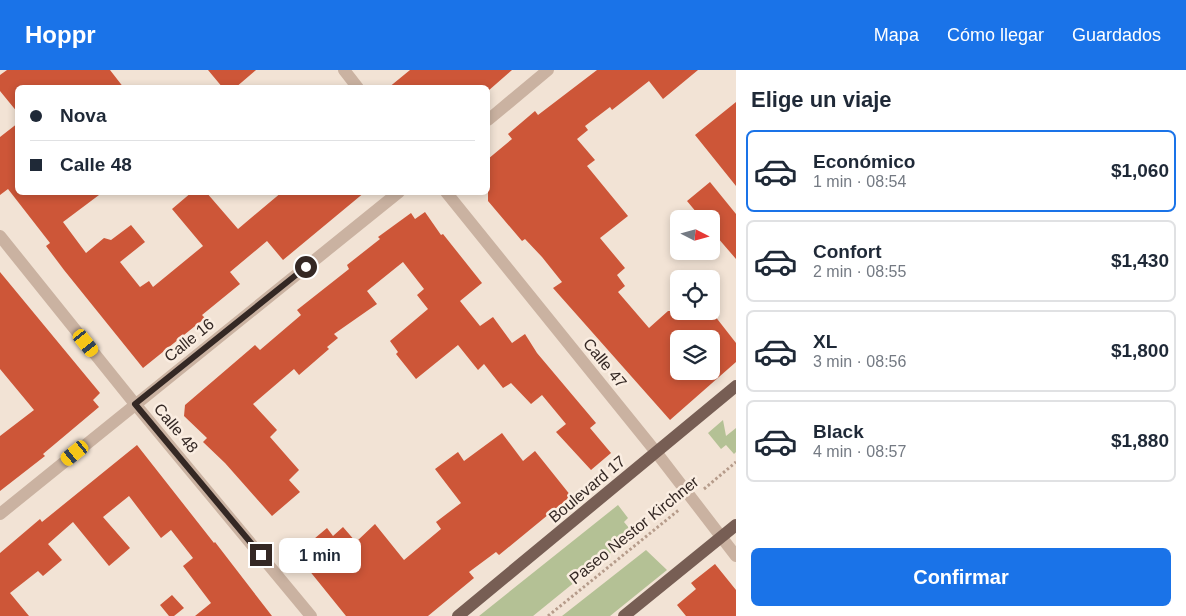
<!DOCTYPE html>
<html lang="es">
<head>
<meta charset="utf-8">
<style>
  body { margin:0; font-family:Helvetica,sans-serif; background:#f6f6f7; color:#1f2937; height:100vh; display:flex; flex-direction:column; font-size:19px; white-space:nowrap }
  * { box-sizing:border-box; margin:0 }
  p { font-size:16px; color:#747a83 }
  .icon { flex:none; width:28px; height:28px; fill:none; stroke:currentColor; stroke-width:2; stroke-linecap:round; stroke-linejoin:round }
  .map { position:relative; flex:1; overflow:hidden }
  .drawer { display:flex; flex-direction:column; background:#fff; width:450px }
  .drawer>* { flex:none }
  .hud { position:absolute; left:15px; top:15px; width:475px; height:110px; border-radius:8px; box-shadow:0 2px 8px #0003; display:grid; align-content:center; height:110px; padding:0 15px; background:#fff }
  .needle { width:32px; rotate:96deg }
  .fabs { position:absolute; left:670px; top:140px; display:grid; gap:10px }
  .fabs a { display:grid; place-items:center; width:50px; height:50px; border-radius:8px; background:#fff; box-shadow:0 2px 8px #0003; font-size:25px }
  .end { position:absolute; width:22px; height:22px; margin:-11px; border:6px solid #342824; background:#fff; box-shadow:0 0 0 2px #fff }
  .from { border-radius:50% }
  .bubble { position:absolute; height:35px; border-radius:8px; background:#fff; box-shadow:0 2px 8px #0003; font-size:16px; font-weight:600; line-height:35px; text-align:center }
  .car { position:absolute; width:15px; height:30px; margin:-15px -8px; border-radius:6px; box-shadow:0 0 4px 1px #0007; background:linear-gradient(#f5c518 24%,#345 0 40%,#f5c518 0 76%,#345 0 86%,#f5c518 0) }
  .hud b { display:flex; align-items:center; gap:18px; height:48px; font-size:19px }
  .hud b+b { border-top:1px solid #e0e1e3 }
  .hud i { width:12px; height:12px; background:#1f2937 }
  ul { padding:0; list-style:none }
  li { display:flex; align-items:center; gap:15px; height:82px; margin:0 10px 8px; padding:0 5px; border:2px solid #e0e1e3; border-radius:8px }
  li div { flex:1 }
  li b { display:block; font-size:19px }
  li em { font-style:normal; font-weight:600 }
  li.selected { border-color:#1a73e8 }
  li>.icon { width:45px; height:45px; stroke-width:1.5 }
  h2 { padding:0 15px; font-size:22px; line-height:60px }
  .action { display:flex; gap:10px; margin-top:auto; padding:10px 15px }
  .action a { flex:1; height:58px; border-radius:8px; background:#1a73e8; color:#fff; font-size:20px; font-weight:600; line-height:58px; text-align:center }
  header { display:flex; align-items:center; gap:30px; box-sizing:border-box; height:70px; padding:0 25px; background:#1a73e8; color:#fff }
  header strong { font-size:24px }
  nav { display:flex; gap:28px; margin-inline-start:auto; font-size:18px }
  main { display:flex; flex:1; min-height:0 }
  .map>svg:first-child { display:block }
</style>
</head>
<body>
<header>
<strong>Hoppr</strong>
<nav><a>Mapa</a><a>Cómo llegar</a><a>Guardados</a></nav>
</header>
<main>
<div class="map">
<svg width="736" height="546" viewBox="0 0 736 546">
  <rect width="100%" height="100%" fill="#f2e3d5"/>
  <!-- green -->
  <path fill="#b4c195" d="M723 350 726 366 736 358V382L734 384 726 375 721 379 708 363Z
    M618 435 628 448 624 452 634 464 533 546H479Z
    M646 480 667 500 610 546H562Z"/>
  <!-- building -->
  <path fill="#cd5638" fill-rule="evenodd" d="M7 0H110L124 18H18V43L0 21V5Z
    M208 0H256L235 18H223Z
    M410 0H512L488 21V18H388Z
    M597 0H698L663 29 649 11 612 40 610 37 585 56 588 60 577 69 595 90 587 96 628 146 600 168 625 198 617 205 625 216 618 222 649 258 668 241H711L736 273V292L670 350 553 218 562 212 542 187 525 169 522 171 488 131V89L512 69 508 64 535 41 538 45ZM679 269H711V301H679Z
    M736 32V116L695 65Z
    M18 53V122H103L63 152 86 183 104 168 111 170 131 155 145 172 120 192 140 217 149 211 153 217 203 176 172 139 192 122H206L238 159 282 122H365L283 190 267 171 230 202 240 214 202 245 205 248 143 298 64 200 46 176 50 173 8 119 0 125V67Z
    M710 112 736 144V189L711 160V149H702L687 131Z
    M425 142 441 165 443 164 482 213 460 231 480 256 493 247 512 273 525 264 537 283 596 353 590 358 611 383 591 400 556 362 566 354 542 325 531 334 511 313 503 318 484 294 478 300 458 275 416 309 396 284 398 282 390 271 428 239 417 225 424 219 403 192 367 221 377 234 334 264 338 268 327 277 329 279 299 305 294 299 253 334 277 360 270 367 299 400 289 410 300 422 272 446 225 393 203 372 207 368 184 346 185 335 255 275 260 280 301 245 297 240 349 199 347 195 380 169 378 167 411 143 415 149Z
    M0 202 100 323 93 330 99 337 43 384 45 386 0 421V366L34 340 0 299Z
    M502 363 523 391 535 381 571 426 499 485 496 482 469 502 474 508 428 546H346L304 494 311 489 302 479 327 458 333 466 343 457 356 472 375 454 404 490 441 459 436 452 461 433 435 399 458 382 464 391Z
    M137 375 214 473 215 472 272 546H195L211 533 183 496 193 488 171 460 161 468 129 426 103 447 130 478 109 496 73 452 48 474 62 490 43 506 38 501 10 523 29 546H0V483L40 449 42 452Z
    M715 494 736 520V546H686L677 535 696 519 691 513Z
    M172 525 184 538 174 546H169L160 535Z"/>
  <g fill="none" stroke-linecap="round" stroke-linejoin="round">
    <!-- path -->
    <path stroke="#b69c8b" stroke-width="3" stroke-dasharray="2.5 2.5" stroke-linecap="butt" d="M704 419 736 392
      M548 546 680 439"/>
    <!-- minor -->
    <path stroke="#cab2a1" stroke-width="12" d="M344 0 358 18
      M488 50 548 0
      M446 122 656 382 736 486
      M0 166 135 334 311 546
      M0 444 399 122"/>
    <!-- major -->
    <path stroke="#775e54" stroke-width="12" d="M458 546 736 316
      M624 546 736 455"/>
  </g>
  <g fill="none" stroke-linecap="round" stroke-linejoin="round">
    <!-- route -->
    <path stroke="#342824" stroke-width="6" d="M261 485 135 334 306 197"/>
  </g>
  <g text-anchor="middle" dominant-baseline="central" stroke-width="5" stroke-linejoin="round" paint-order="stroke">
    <!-- street labels -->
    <g font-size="16" fill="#342824" stroke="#faede1">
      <text transform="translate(189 270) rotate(-39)">Calle 16</text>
      <text transform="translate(605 293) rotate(51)">Calle 47</text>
      <text transform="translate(176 358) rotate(50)">Calle 48</text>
      <text transform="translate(587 419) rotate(-40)">Boulevard 17</text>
      <text transform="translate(634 460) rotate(-39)">Paseo Nestor Kirchner</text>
    </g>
  </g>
</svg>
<div class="fabs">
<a><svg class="needle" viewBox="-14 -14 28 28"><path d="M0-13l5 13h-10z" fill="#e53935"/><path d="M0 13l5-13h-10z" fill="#747a83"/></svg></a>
<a><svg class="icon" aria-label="locate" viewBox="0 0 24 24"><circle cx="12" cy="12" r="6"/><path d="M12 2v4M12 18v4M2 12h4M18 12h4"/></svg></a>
<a><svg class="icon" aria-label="layers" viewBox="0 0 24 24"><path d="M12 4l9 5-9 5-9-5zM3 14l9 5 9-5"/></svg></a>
</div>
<i class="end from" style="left:306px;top:197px"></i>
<i class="end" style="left:261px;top:485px"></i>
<div class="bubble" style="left:279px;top:468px;width:82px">1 min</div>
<i class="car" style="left:86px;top:273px;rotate:141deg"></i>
<i class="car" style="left:75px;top:383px;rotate:231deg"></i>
<div class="hud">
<b><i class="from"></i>Nova</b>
<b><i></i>Calle 48</b>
</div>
</div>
<section class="drawer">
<h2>Elige un viaje</h2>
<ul>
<li class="selected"><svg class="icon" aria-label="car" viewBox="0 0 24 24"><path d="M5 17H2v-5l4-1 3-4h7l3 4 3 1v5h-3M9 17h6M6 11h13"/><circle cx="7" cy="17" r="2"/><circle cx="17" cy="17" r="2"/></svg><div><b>Económico</b><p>1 min · 08:54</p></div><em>$1,060</em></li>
<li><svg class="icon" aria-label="car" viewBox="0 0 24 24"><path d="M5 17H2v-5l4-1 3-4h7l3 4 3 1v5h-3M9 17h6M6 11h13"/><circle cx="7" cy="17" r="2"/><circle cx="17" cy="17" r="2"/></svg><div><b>Confort</b><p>2 min · 08:55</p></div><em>$1,430</em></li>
<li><svg class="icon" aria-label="car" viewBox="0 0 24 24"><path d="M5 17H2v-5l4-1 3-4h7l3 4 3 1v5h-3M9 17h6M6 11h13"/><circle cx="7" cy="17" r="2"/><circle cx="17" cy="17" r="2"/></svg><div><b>XL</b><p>3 min · 08:56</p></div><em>$1,800</em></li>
<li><svg class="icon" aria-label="car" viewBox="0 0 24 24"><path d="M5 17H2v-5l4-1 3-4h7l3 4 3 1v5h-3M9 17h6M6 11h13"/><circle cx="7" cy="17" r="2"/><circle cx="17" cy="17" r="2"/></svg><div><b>Black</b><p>4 min · 08:57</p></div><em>$1,880</em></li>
</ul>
<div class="action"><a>Confirmar</a></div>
</section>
</main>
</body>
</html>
